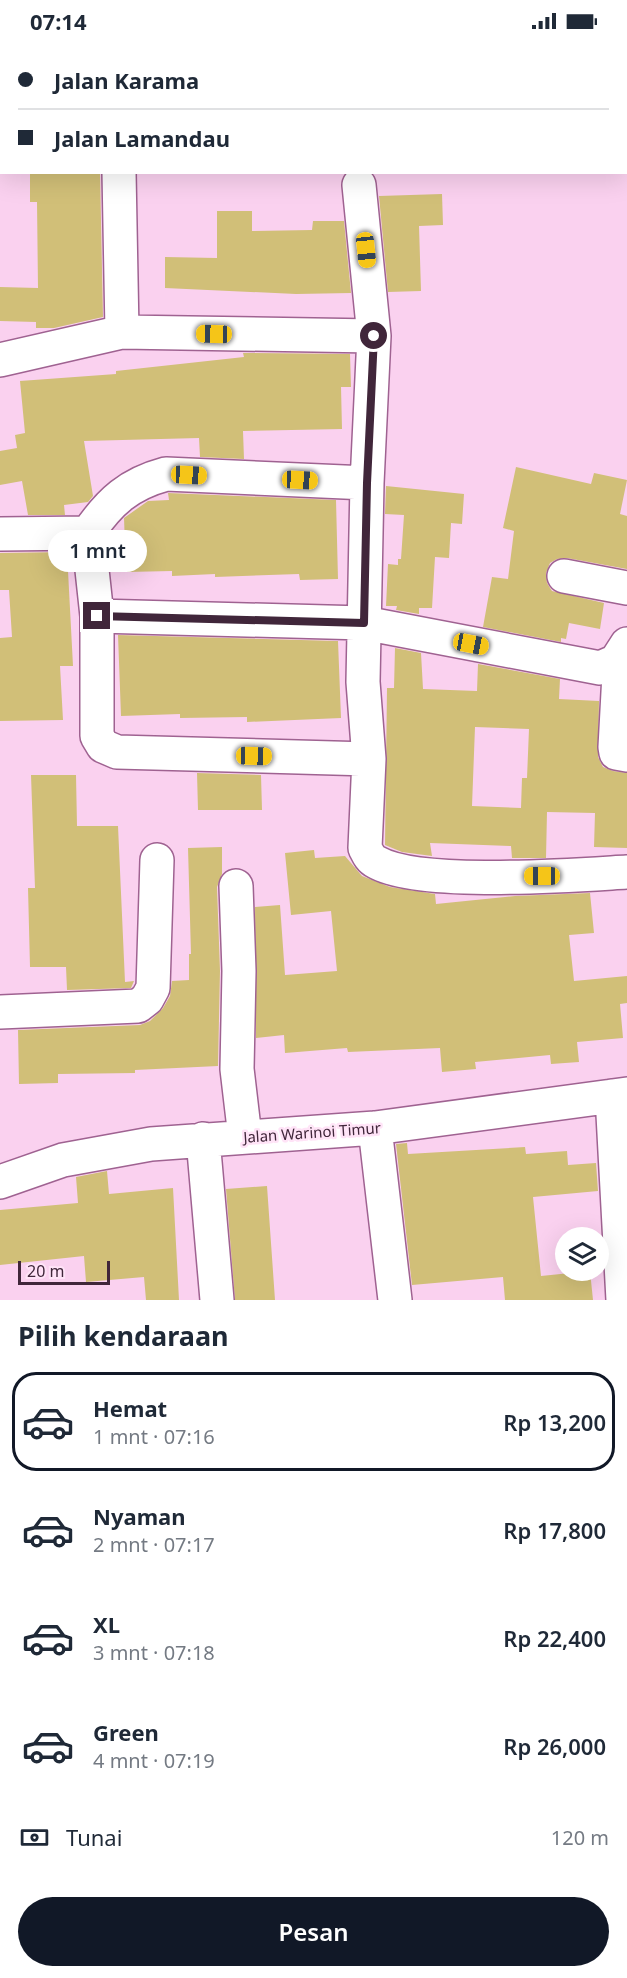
<!DOCTYPE html>
<html lang="id">
<head>
<meta charset="utf-8">
<style>
  body { margin:0; font-family:"Noto Sans",sans-serif; background:#f6f6f7; color:#1f2937; height:100vh; display:flex; flex-direction:column; font-size:22px; white-space:nowrap }
  * { box-sizing:border-box; margin:0 }
  p { font-size:20px; color:#747a83 }
  .icon { flex:none; width:33px; height:33px; fill:none; stroke:currentColor; stroke-width:2; stroke-linecap:round; stroke-linejoin:round }
  .map { position:relative; height:1258px; overflow:hidden }
  .sheet { display:flex; flex-direction:column; background:#fff; flex:1 }
  .sheet>* { flex:none }
  .top-card { position:absolute; left:0px; top:0px; width:627px; height:132px; box-shadow:0 6px 24px #0002; display:grid; align-content:center; height:132px; padding:0 18px; background:#fff }
  .controls { position:absolute; left:555px; top:1185px; display:grid; gap:12px }
  .controls a { display:grid; place-items:center; width:54px; height:54px; border-radius:50%; background:#fff; box-shadow:0 6px 24px #0002; font-size:30px }
  .scale { position:absolute; left:18px; bottom:15px; width:92px; box-sizing:border-box; padding-left:6px; border:3px solid #40263a; border-top:0; font-size:16px; line-height:21px; white-space:nowrap; color:#40263a; -webkit-text-stroke:4px #ffe3f7; paint-order:stroke }
  .end { position:absolute; width:27px; height:27px; margin:-14px; border:8px solid #40263a; background:#fff; box-shadow:0 0 0 3px #fff }
  .from { border-radius:50% }
  .bubble { position:absolute; height:42px; border-radius:21px; background:#fff; box-shadow:0 6px 24px #0002; font-size:20px; font-weight:600; line-height:42px; text-align:center }
  .car { position:absolute; width:18px; height:36px; margin:-18px -9px; border-radius:8px; box-shadow:0 0 4px 2px #0007; background:linear-gradient(#f5c518 24%,#345 0 40%,#f5c518 0 76%,#345 0 86%,#f5c518 0) }
  .top-card b { display:flex; align-items:center; gap:21px; height:57px; font-size:22px }
  .top-card b+b { border-top:2px solid #e0e1e3 }
  .top-card i { width:15px; height:15px; background:#1f2937 }
  ul { padding:0; list-style:none }
  li { display:flex; align-items:center; gap:18px; height:99px; margin:0 12px 9px; padding:0 6px; border:3px solid transparent; border-radius:24px }
  li div { flex:1 }
  li b { display:block; font-size:22px }
  li em { font-style:normal; font-weight:600 }
  li.active { border-color:#111827 }
  li>.icon { width:54px; height:54px; stroke-width:1.5 }
  h2 { padding:0 18px; font-size:27px; line-height:72px }
  .pay { display:flex; align-items:center; gap:15px; height:66px; padding:0 18px; font-size:22px }
  .pay p { margin-inline-start:auto }
  .action { display:flex; gap:12px; margin-top:auto; padding:12px 18px }
  .action a { flex:1; height:69px; border-radius:36px; background:#111827; color:#fff; font-size:24px; font-weight:600; line-height:69px; text-align:center }
  .status { display:flex; justify-content:space-between; align-items:center; height:42px; padding:0 30px; background:#fff; direction:ltr }
  .status svg { height:16px; fill:currentColor }
  .map>svg:first-child { display:block }
</style>
</head>
<body>
<div class="status"><b>07:14</b><svg viewBox="0 0 49 12"><path d="M0 12V9h3v3zM5 12V6h3v6zM10 12V3h3v9zM15 12V0h3v12zM26 1h20v11H26zM47 4h2v5h-2z"/></svg></div>
<div class="map">
<svg width="627" height="1258" viewBox="0 0 627 1258">
  <rect width="100%" height="100%" fill="#fad1ef"/>
  <!-- building -->
  <path fill="#d1bf78" fill-rule="evenodd" d="M30 130H100L103 275 54 286H36V280L0 279V245L38 246 37 160H30Z
    M442 152 443 183 419 184 421 249 388 250 379 154Z
    M217 169H252V189L312 188 313 179H344L351 251 296 252 165 246V215L217 216Z
    M243 311 350 312 351 345H341L342 387 243 389 244 417 200 415 199 396 84 399 93 454 88 460 64 463 65 473H28L22 439 0 443V409L17 406 15 393 25 391 20 339 116 332V329L244 315Z
    M516 425 591 442 594 431 627 438 620 472 627 474V527L567 516 557 517 550 521 546 531 547 541 552 549 604 561 600 587 569 581 566 597 561 596V600L483 585 492 535 508 537 514 489 503 486Z
    M386 444 464 452 462 482 451 481 449 516 435 515 432 566H419V572L396 568 397 564H386L388 522 398 523V517H401L404 473 385 472Z
    M168 451 336 458 338 537 300 538 299 532 215 535V532L172 534V529L126 530 124 476 148 459 169 458Z
    M67 510 73 624H60L63 678 0 679V596L12 595 9 548H0V511Z
    M118 593 338 599 341 676 247 680V675L180 676V672L121 674Z
    M395 606 421 611 423 647 477 649 478 622 560 637 559 657 599 659 598 715 603 725 613 729 627 731V806L594 805 595 771 547 770 546 816H512L511 804 430 801 432 814 402 810 385 803 387 646H394ZM475 685 529 687 527 736H522L521 766 472 764Z
    M197 731 261 733 262 768H198Z
    M31 733H76L77 784H118L125 940 134 939 131 946 67 948 66 925H30L28 846H35Z
    M222 805V832L217 845 220 929 218 1024 135 1028V1031L58 1032V1041L19 1042 18 988 140 983 150 979 163 966 170 954 172 939 189 938V912H191L188 806Z
    M314 808 315 816 345 814 362 834 390 845 435 852 436 862 515 854 590 851 594 891 569 893 574 939 627 934V961L620 962 623 996 577 1000 579 1020 551 1022 550 1013 475 1020 476 1027 442 1030 440 1006 348 1010 347 1006 285 1011 284 993 256 996 255 865 280 863 285 933 337 929 331 869 291 873 285 811Z
    M407 1101 408 1112 525 1105 526 1112 567 1109 568 1123 596 1121 598 1149 533 1155 541 1234 590 1229 593 1258H505L503 1235 412 1243 396 1102Z
    M107 1129 109 1152 173 1146 179 1258H146L144 1235 86 1240 84 1214 0 1223V1168L78 1161 76 1135Z
    M267 1144 275 1258H235L226 1147Z"/>
  <g fill="none" stroke-linecap="round" stroke-linejoin="round">
    <!-- minor casing -->
    <g stroke="#9f6291" stroke-width="36">
      <path id="minor" d="M91 0 92 2
        M119 130 122 290
        M359 143 374 294 367 441 363 640 369 717 365 806C368 812 370 817 376 820 419 845 574 833 627 830
        M0 318 122 290 374 294
        M88 491 97 574V694L103 704 117 710 369 717
        M88 491C110 459 129 442 166 432L367 441
        M0 492 88 491
        M564 534 627 546
        M97 574 364 581 600 626 616 619 627 602
        M620 614 615 705 616 711 627 713
        M236 844 239 929 237 1027 245 1095
        M0 970 138 964 147 957 153 946 157 818
        M612 1054 623 1258
        M375 1086 395 1258
        M203 1097 217 1258
        M0 1140 63 1118 151 1102 375 1086 627 1052"/>
    </g>
    <!-- minor -->
    <use href="#minor" stroke="#fff" stroke-width="33"/>
  </g>
  <g fill="none" stroke-linecap="round" stroke-linejoin="round">
    <!-- route -->
    <path stroke="#40263a" stroke-width="8" d="M97 574 364 581 367 441 374 294"/>
  </g>
  <g text-anchor="middle" dominant-baseline="central" stroke-width="5" stroke-linejoin="round" paint-order="stroke">
    <!-- street labels -->
    <g font-size="15" fill="#40263a" stroke="#ffe3f7">
      <text transform="translate(312 1090) rotate(-4)">Jalan Warinoi Timur</text>
    </g>
  </g>
</svg>
<div class="controls">
<a><svg class="icon" aria-label="layers" viewBox="0 0 24 24"><path d="M12 4l9 5-9 5-9-5zM3 14l9 5 9-5"/></svg></a>
</div>
<div class="scale">20 m</div>
<i class="end from" style="left:374px;top:294px"></i>
<i class="end" style="left:97px;top:574px"></i>
<div class="bubble" style="left:48px;top:488px;width:99px">1 mnt</div>
<i class="car" style="left:366px;top:208px;rotate:174deg"></i>
<i class="car" style="left:214px;top:292px;rotate:271deg"></i>
<i class="car" style="left:189px;top:433px;rotate:93deg"></i>
<i class="car" style="left:300px;top:438px;rotate:93deg"></i>
<i class="car" style="left:471px;top:602px;rotate:101deg"></i>
<i class="car" style="left:254px;top:714px;rotate:91deg"></i>
<i class="car" style="left:542px;top:834px;rotate:270deg"></i>
<div class="top-card">
<b><i class="from"></i>Jalan Karama</b>
<b><i></i>Jalan Lamandau</b>
</div>
</div>
<section class="sheet">
<h2>Pilih kendaraan</h2>
<ul>
<li class="active"><svg class="icon" aria-label="car" viewBox="0 0 24 24"><path d="M5 17H2v-5l4-1 3-4h7l3 4 3 1v5h-3M9 17h6M6 11h13"/><circle cx="7" cy="17" r="2"/><circle cx="17" cy="17" r="2"/></svg><div><b>Hemat</b><p>1 mnt · 07:16</p></div><em>Rp 13,200</em></li>
<li><svg class="icon" aria-label="car" viewBox="0 0 24 24"><path d="M5 17H2v-5l4-1 3-4h7l3 4 3 1v5h-3M9 17h6M6 11h13"/><circle cx="7" cy="17" r="2"/><circle cx="17" cy="17" r="2"/></svg><div><b>Nyaman</b><p>2 mnt · 07:17</p></div><em>Rp 17,800</em></li>
<li><svg class="icon" aria-label="car" viewBox="0 0 24 24"><path d="M5 17H2v-5l4-1 3-4h7l3 4 3 1v5h-3M9 17h6M6 11h13"/><circle cx="7" cy="17" r="2"/><circle cx="17" cy="17" r="2"/></svg><div><b>XL</b><p>3 mnt · 07:18</p></div><em>Rp 22,400</em></li>
<li><svg class="icon" aria-label="car" viewBox="0 0 24 24"><path d="M5 17H2v-5l4-1 3-4h7l3 4 3 1v5h-3M9 17h6M6 11h13"/><circle cx="7" cy="17" r="2"/><circle cx="17" cy="17" r="2"/></svg><div><b>Green</b><p>4 mnt · 07:19</p></div><em>Rp 26,000</em></li>
</ul>
<div class="pay"><svg class="icon" aria-label="cash" viewBox="0 0 24 24"><path d="M3 7h18v10H3z"/><circle cx="12" cy="12" r="2"/></svg>Tunai<p>120 m</p></div>
<div class="action"><a>Pesan</a></div>
</section>
</body>
</html>
